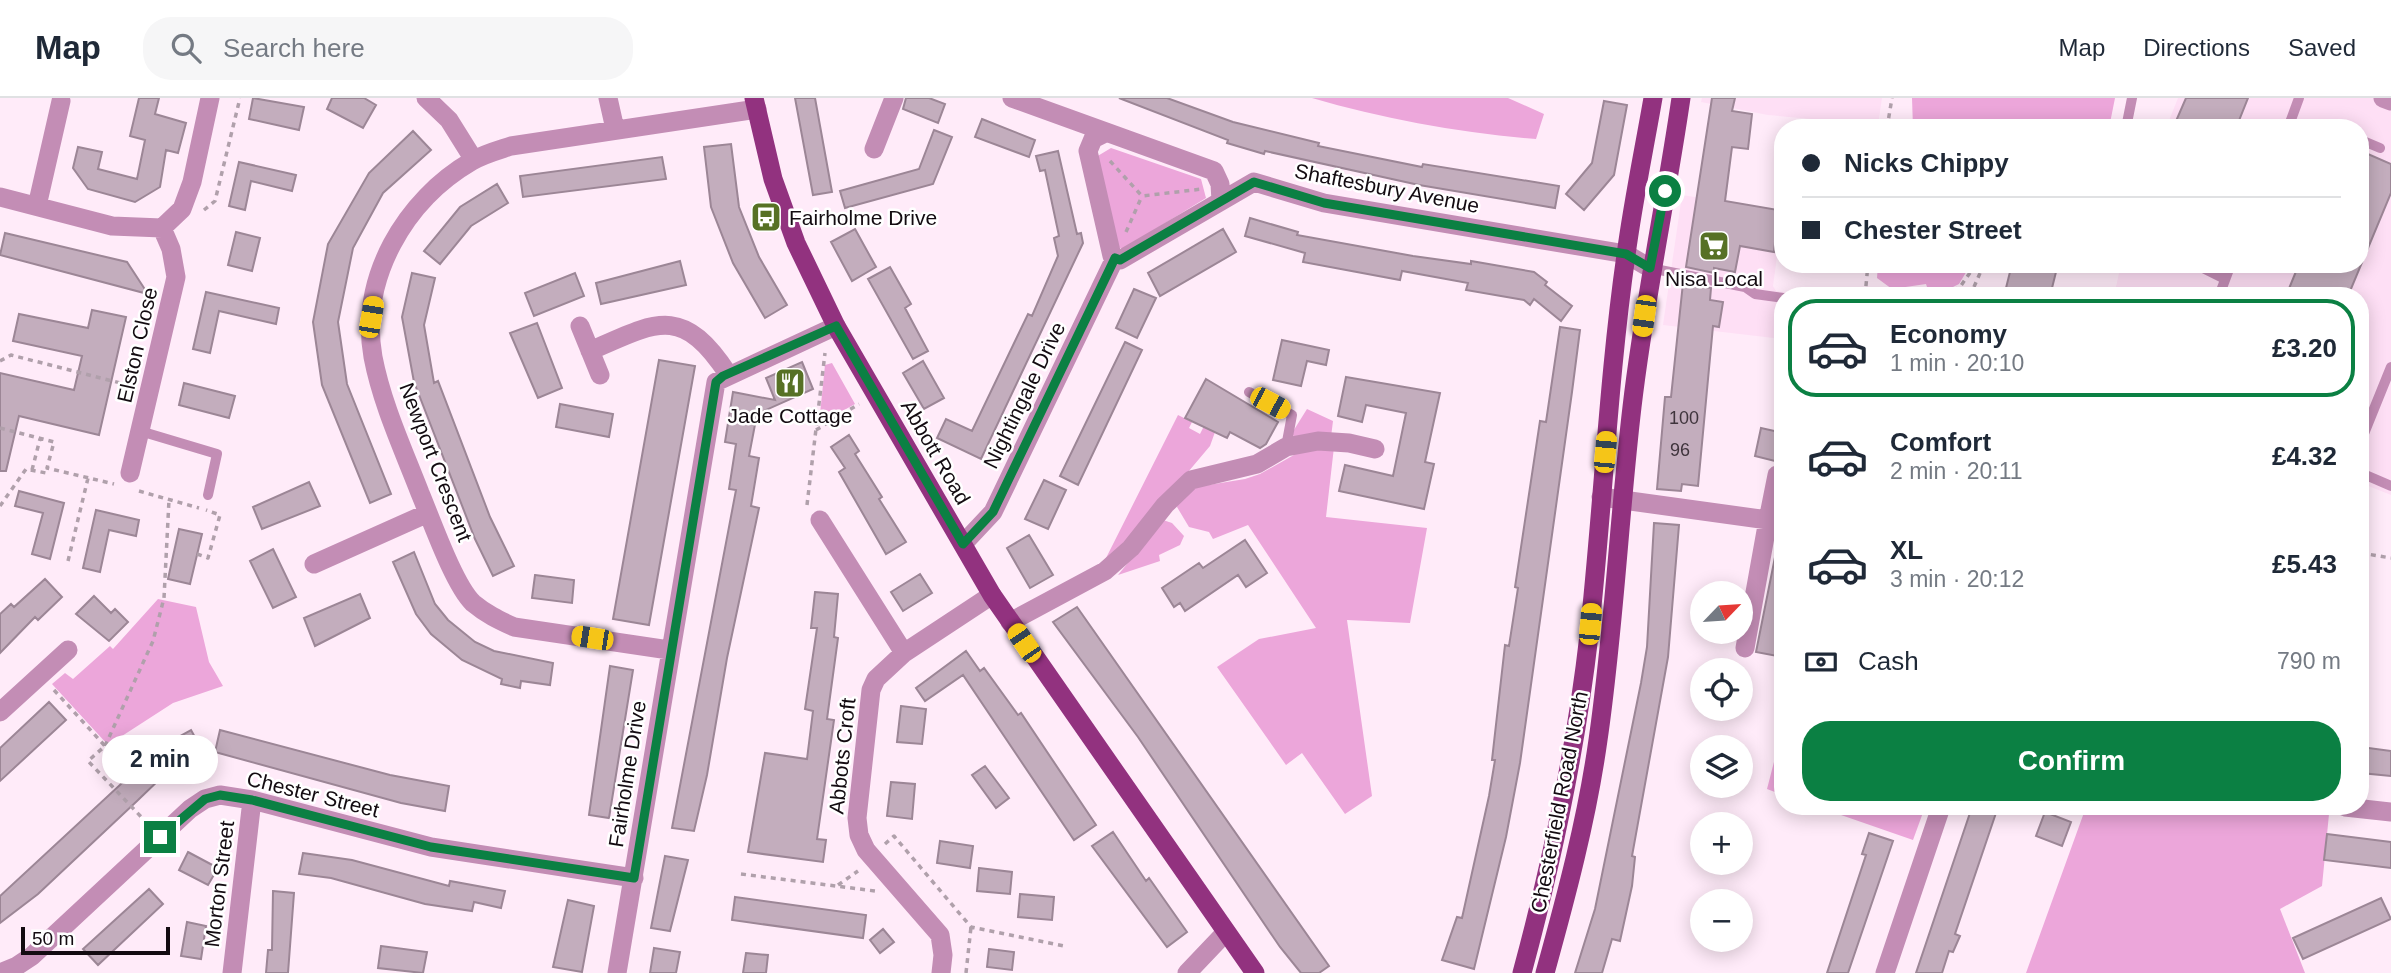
<!DOCTYPE html>
<html lang="en">
<head>
<meta charset="utf-8">
<style>
  body { margin:0; font-family:Helvetica,sans-serif; background:#f6f6f7; color:#1f2937; height:100vh; display:flex; flex-direction:column; font-size:26px; white-space:nowrap }
  * { box-sizing:border-box; margin:0 }
  p { font-size:23px; color:#747a83 }
  .icon { flex:none; width:38px; height:38px; fill:none; stroke:currentColor; stroke-width:2; stroke-linecap:round; stroke-linejoin:round }
  .map { position:relative; flex:1; overflow:hidden }
  .details { position:absolute; left:1774px; top:189px; width:595px; height:528px; display:flex; flex-direction:column; background:#fff; border-radius:28px; box-shadow:0 4px 18px #0003 }
  .details>* { flex:none }
  .guide { position:absolute; left:1774px; top:21px; width:595px; height:154px; border-radius:28px; box-shadow:0 4px 18px #0003; display:grid; align-content:center; height:154px; padding:0 28px; background:#fff }
  .needle { width:46px; rotate:65deg }
  .tools { position:absolute; left:1690px; top:483px; display:grid; gap:14px }
  .tools a { display:grid; place-items:center; width:63px; height:63px; border-radius:50%; background:#fff; box-shadow:0 4px 18px #0003; font-size:35px }
  .scale { position:absolute; left:21px; bottom:18px; width:149px; box-sizing:border-box; padding-left:7px; border:4px solid #130b11; border-top:0; font-size:19px; line-height:24px; white-space:nowrap; color:#130b11; -webkit-text-stroke:5px #fff; paint-order:stroke }
  .end { position:absolute; width:32px; height:32px; margin:-16px; border:9px solid #0b8043; background:#fff; box-shadow:0 0 0 4px #fff }
  .from { border-radius:50% }
  .bubble { position:absolute; height:49px; border-radius:24px; background:#fff; box-shadow:0 4px 18px #0003; font-size:23px; font-weight:700; line-height:49px; text-align:center }
  .car { position:absolute; width:21px; height:42px; margin:-21px -10px; border-radius:9px; box-shadow:0 0 5px 2px #0007; background:linear-gradient(#f5c518 24%,#345 0 40%,#f5c518 0 76%,#345 0 86%,#f5c518 0) }
  .guide b { display:flex; align-items:center; gap:24px; height:66px; font-size:26px }
  .guide b+b { border-top:2px solid #e0e1e3 }
  .guide i { width:18px; height:18px; background:#1f2937 }
  ul { padding:12px 0 0; list-style:none }
  li { display:flex; align-items:center; gap:21px; height:98px; margin:0 14px 10px; padding:0 14px; border:4px solid transparent; border-radius:28px }
  li div { flex:1 }
  li b { display:block; font-size:26px }
  li em { font-style:normal; font-weight:700 }
  li.on { border-color:#0b8043 }
  li>.icon { width:63px; height:63px; stroke-width:1.5 }
  .pay { display:flex; align-items:center; gap:18px; height:77px; padding:0 28px; font-size:26px }
  .pay p { margin-inline-start:auto }
  .action { display:flex; gap:14px; margin-top:auto; padding:14px 28px }
  .action a { flex:1; height:80px; border-radius:28px; background:#0b8043; color:#fff; font-size:28px; font-weight:700; line-height:80px; text-align:center }
  header { display:flex; align-items:center; gap:42px; box-sizing:border-box; height:98px; padding:0 35px; background:#fff; border-bottom:2px solid #e0e1e3 }
  header strong { font-size:33px }
  nav { display:flex; gap:38px; margin-inline-start:auto; font-size:24px }
  .search { width:490px; height:63px; background:#f6f6f7; display:flex; align-items:center; gap:18px; box-sizing:border-box; padding:0 24px; border-radius:28px; color:#747a83; font-size:26px }
  .map>svg:first-child { display:block }
</style>
</head>
<body>
<header>
<strong>Map</strong>
<div class="search"><svg class="icon" aria-label="search" viewBox="0 0 24 24"><circle cx="10" cy="10" r="6"/><path d="M15 15l6 6"/></svg>Search here</div>
<nav><a>Map</a><a>Directions</a><a>Saved</a></nav>
</header>
<div class="map">
<svg width="2391" height="875" viewBox="0 0 2391 875">
  <rect width="100%" height="100%" fill="#ffebf9"/>
  <!-- built -->
  <path fill="#fedff5" d="M1702 0H1882L1878 27 1768 17 1701 4Z
    M2178 0H2391V397L2361 385V198H2114L2121 166H2361V30H2166Z
    M1682 97 1783 113 1773 188 1776 193 1812 198H1783V241L1663 227Z"/>
  <!-- green -->
  <path fill="#eca6da" d="M1312 0H1508L1544 16 1536 41C1462 35 1383 21 1312 0Z
    M1912 0H2115L2109 30H1913Z
    M1111 50 1201 81 1206 100 1123 151 1115 148 1096 59Z
    M1878 166H1971L1959 186 1935 198 1929 195 1926 186 1892 191 1877 180Z
    M832 265 855 306 819 326 825 267Z
    M1307 311 1333 323 1331 339H1294L1292 335Z
    M1178 317 1192 324 1189 330 1200 336 1204 328 1215 334 1210 348 1134 438 1103 466Z
    M1334 349 1326 419 1427 430 1410 525 1347 522 1372 698 1345 716 1302 655 1286 667 1217 569 1259 541 1316 530 1248 427 1213 441 1209 434 1189 429 1177 409 1178 403 1196 389 1245 381 1260 376 1301 353Z
    M1163 422 1172 425 1184 438 1180 447 1159 457 1160 463 1118 477Z
    M158 501 196 509 209 564 223 588 173 605 108 647 52 586 65 575 73 581 110 548 113 551Z
    M1783 629V697L1767 691Z
    M1818 709H1925L1913 742Z
    M2086 709H2252L2329 716 2322 788 2280 811 2305 875H2026Z"/>
  <!-- building -->
  <path fill="#c3adbd" stroke="#9c8696" stroke-width="2" d="M139 0H159L155 16 186 25 178 55 166 52 160 89 135 104 88 91 73 70 78 49 102 54 98 71 137 81 145 42 130 38Z
    M253 0 304 9 299 32 249 21Z
    M332 0H364L376 7 363 30 327 11Z
    M795 0H815L832 94 813 97Z
    M906 0H929L945 6 938 25 903 11Z
    M1119 0H1167L1233 24 1319 45 1318 48 1422 69 1423 66 1559 88 1555 110 1419 87 1265 53 1264 56 1227 45 1228 42Z
    M1712 0H1735L1732 13 1752 16 1748 51 1732 49 1725 103 1778 112 1774 154 1740 148 1735 174 1714 170V175L1686 169Z
    M2186 0H2248L2236 30H2173Z
    M1604 3 1627 7 1614 77 1584 112 1566 96 1592 65Z
    M982 21 1035 42 1029 59 975 39Z
    M934 32 952 39 933 86 845 110 840 93 919 71Z
    M413 33 431 52 383 95 353 150 338 224 347 286 391 396 370 405 322 287 313 224 328 146 369 75Z
    M731 46 739 109 759 159 787 207 765 220 733 165 711 109 704 49Z
    M1058 53 1077 136 1081 135 1083 145 981 361 937 340 946 321 972 333 1028 216 1032 218 1058 158 1054 140 1059 138 1045 72 1040 73 1036 58Z
    M2361 53 2391 66V95L2348 198H2286L2299 166H2361Z
    M662 59 666 81 523 99 520 78Z
    M239 64 296 77 292 93 251 83 245 112 229 108Z
    M497 86 508 105 471 128 440 166 424 153 460 109Z
    M1250 120 1298 134 1297 137 1413 158 1471 166V163L1534 174 1547 184 1545 187 1572 208 1561 223 1534 201 1530 207 1524 202 1466 192 1468 185 1402 173 1400 182 1303 164 1305 155 1245 138Z
    M855 131 876 169 852 183 831 144Z
    M1223 131 1236 154 1160 198 1148 175Z
    M236 134 260 140 252 173 228 167Z
    M5 135 127 164 148 196 0 157Z
    M680 163 686 187 601 206 596 185Z
    M2012 166H2058L2050 198H2004Z
    M890 169 911 206 905 210 928 253 913 261 868 181Z
    M412 175 435 180 424 227 434 285 438 283 490 419 514 468 493 478 475 441 414 284 402 219Z
    M575 175 584 198 534 218 525 195Z
    M1683 185 1711 190 1710 202 1723 204 1719 229 1713 228 1698 388 1682 386 1681 393 1657 391 1665 299H1671Z
    M1134 191 1156 200 1137 240 1116 230Z
    M206 194 279 210 276 226 219 213 210 255 193 251Z
    M92 212 126 219 99 337 19 318 6 373H0V275L74 292 82 258 13 243 19 216 88 230Z
    M537 225 562 290 538 300 510 235Z
    M1560 229 1580 232 1572 294 1520 665 1506 739 1474 871 1442 862 1457 819 1462 820 1489 698 1495 662H1492L1505 547 1509 548 1518 490 1515 489 1540 323 1546 324Z
    M1282 242 1329 252 1326 267 1307 263 1301 288 1273 282Z
    M1125 244 1142 252 1078 387 1060 378Z
    M659 262 695 268 649 527 613 521Z
    M923 263 944 300 924 311 903 275Z
    M802 264 813 291 757 316 749 358 759 360 751 408 759 410 727 560 707 677 694 733 672 730 736 392 729 391 736 346 725 344 733 294 775 302 766 280Z
    M1346 279 1440 295 1425 364 1434 366 1424 411 1339 393 1345 367 1393 378 1406 315 1366 307 1362 324 1338 318Z
    M1206 281 1278 324 1266 346 1260 350 1230 334 1227 340 1185 320Z
    M184 285 235 298 229 320 179 307Z
    M560 306 613 316 609 339 556 329Z
    M1761 330 1783 335V365L1755 358Z
    M849 337 859 353 855 356 882 399 879 401 906 444 886 456 839 374 845 370 831 349Z
    M1044 382 1066 392 1048 431 1025 421Z
    M309 384 320 408 262 431 253 409Z
    M19 393 64 405 50 461 32 456 43 415 15 408Z
    M96 412 139 422 136 438 109 432 100 474 83 470Z
    M1654 425 1679 427 1668 559 1632 758 1635 759 1632 788 1620 843 1612 841 1602 875H1575L1595 811 1641 585 1647 549Z
    M179 431 202 436 190 486 168 481Z
    M1029 437 1053 477 1030 490 1007 450Z
    M1245 442 1267 475 1246 489 1238 477 1185 513 1180 505 1174 509 1162 490 1199 465 1203 470Z
    M273 451 296 499 273 510 250 463Z
    M414 454 435 506 448 522 475 544 494 553 553 565 550 587 521 583 520 590 501 586 502 581 462 562 431 536 416 516 393 464Z
    M1776 454 1783 455V559L1756 554Z
    M920 476 932 495 903 513 891 494Z
    M535 477 574 482 572 505 532 500Z
    M45 481 62 499 38 522 35 519 0 555V516L11 506 14 509Z
    M815 494 838 496 834 539 838 540 827 621 834 622 817 741 826 742 823 764 748 754 765 655 807 661 813 613 805 611 817 530H811Z
    M360 496 370 520 315 548 304 520Z
    M94 498 111 515 115 511 128 524 109 543 76 516Z
    M1077 509 1329 868 1319 875H1301L1280 849 1138 639 1053 524Z
    M966 553 980 573 984 570 1018 617 1021 615 1096 727 1074 742 963 577 925 603 916 590Z
    M610 568 633 572 609 720 589 717Z
    M49 604 66 622 0 683V650Z
    M901 608 926 611 922 646 897 644Z
    M191 632 201 650 159 674 163 678 137 703 38 796 0 825V798L162 648Z
    M220 632 390 677 449 688 445 713 401 705 215 654Z
    M2361 649 2391 653V678L2361 675Z
    M985 668 1009 700 996 710 972 677Z
    M891 684 915 686 912 721 887 718Z
    M1972 709H1998L1955 836 1960 838 1953 854 1949 853 1942 875H1916Z
    M2045 714 2071 724 2062 748 2036 738Z
    M1113 734 1146 783 1149 780 1187 834 1167 849 1092 748Z
    M1869 735 1893 743 1848 875H1827L1866 757 1862 756Z
    M2327 736 2391 744V770L2324 762Z
    M940 743 973 748 970 770 937 765Z
    M188 754 218 770 208 787 179 772Z
    M303 755 352 762 449 788 450 783 505 793 501 810 474 804 472 813 425 806 331 780 299 776Z
    M665 758 688 762 670 833 651 830Z
    M979 770 1012 774 1010 796 977 793Z
    M149 791 163 806 98 867 83 851Z
    M273 793 294 795 288 875H266L268 852H272Z
    M1020 796 1054 799 1052 822 1018 819Z
    M735 799 866 817 863 840 732 822Z
    M2381 800 2391 821 2303 861 2293 840Z
    M568 802 594 808 582 874 553 869Z
    M187 824 206 828 201 861 181 858Z
    M883 831 894 844 880 855 870 842Z
    M381 848 427 854 423 875 378 870Z
    M654 850 680 854 676 875H650Z
    M989 851 1014 854 1012 872 987 869Z
    M746 855 768 857 766 875H743Z"/>
  <g fill="none" stroke-linecap="round" stroke-linejoin="round">
    <!-- path -->
    <path stroke="#b0a0ab" stroke-width="3.5" stroke-dasharray="5 5" stroke-linecap="butt" d="M1887 30 1892 0
      M1110 63 1142 98 1202 91
      M204 112 215 103 240 0
      M1126 134 1142 98
      M1795 193 1824 198
      M1865 198 1868 166
      M1945 198 1960 189 1976 166
      M1970 198 1984 166
      M0 263 11 257 132 288
      M0 330 54 344 47 370 114 386
      M816 332 859 306
      M32 372 40 341
      M139 393 199 410
      M807 407 825 255
      M0 408 26 371 46 375 47 370
      M2361 455 2391 460
      M197 456 208 460 220 417 206 412
      M68 463 88 380
      M54 592 105 648 88 663 148 726
      M105 648 153 543 164 500 169 402
      M885 746 894 738 971 829 1064 848
      M741 776 875 793
      M838 787 858 773
      M966 875 971 829"/>
    <!-- service -->
    <path stroke="#c38db5" stroke-width="10" d="M2126 30 2132 0
      M2288 30 2299 0
      M2361 42 2380 50
      M2195 166 2225 181
      M1650 170 1745 189 1755 196 1783 200
      M2219 198 2231 166
      M1781 221 1783 203
      M1249 294 1292 317 1286 349
      M140 333 217 356 208 397
      M2361 343 2391 269
      M2361 375 2391 388"/>
    <!-- minor -->
    <path stroke="#c38db5" stroke-width="19" d="M426 0 449 22 474 62
      M608 0 615 31
      M1012 0 1214 73 1220 86 1221 103
      M2383 0 2391 3
      M1105 35 1093 41 1088 53 1112 158 1120 162 1254 84 1324 105 1626 156 1650 170
      M874 51 894 0
      M0 99 112 128 162 130
      M37 108 61 3
      M162 130 182 111 192 84 210 0
      M580 228 600 277
      M590 253C656 224 682 206 728 276
      M130 375 176 179 171 151 162 130
      M1601 399 1768 422 1777 377
      M820 422 904 555
      M963 446 993 414 1115 160
      M314 466 428 415
      M1010 524 1105 473 1131 450 1165 407 1191 382 1257 366 1286 349 1318 343 1349 345 1375 351
      M1745 550 1768 422
      M669 552 514 529C499 522 486 516 473 505 454 487 431 421 420 395 403 351 382 306 373 259 359 180 405 102 472 63 484 56 499 52 511 48L757 11
      M0 614 68 552
      M2345 709 2391 714
      M0 875 17 868 32 858 190 711 205 701 220 697 252 702 431 749 634 780
      M232 875 252 702
      M617 875 716 284 836 228
      M941 875 943 857 940 837 866 752 859 737 857 720 871 592 876 581 904 555 992 497
      M1187 875 1226 834
      M1885 875 1941 709"/>
    <!-- primary -->
    <path stroke="#92327f" stroke-width="19" d="M754 0 773 81 796 145 836 228 992 497 1255 875
      M1522 875C1552 764 1576 651 1589 537 1603 410 1608 283 1626 157 1633 104 1644 52 1653 0
      M1545 875C1566 799 1587 721 1598 642 1614 532 1619 420 1632 309 1644 205 1666 103 1681 0"/>
  </g>
  <g fill="none" stroke-linecap="round" stroke-linejoin="round">
    <!-- route -->
    <path stroke="#0b8043" stroke-width="9" d="M160 739 205 701 220 697 252 702 431 749 634 780 716 284 723 278 836 228 963 446 993 414 1115 160 1120 162 1254 84 1324 105 1626 156 1650 170 1665 93"/>
  </g>
  <!-- icons -->
  <defs>
    <g id="bus-square" transform="scale(1.575)"><rect x="-9" y="-9" width="18" height="18" rx="4" fill="#577125" stroke="#fff"/><path d="M-5-6H5V4H4V6H2V4H-2V6H-4V4H-5ZM-3.5-4V0h7V-4ZM-3.5 1.2v1.5H-2V1.2ZM2 1.2v1.5H3.5V1.2Z" fill="#fff"/></g>
    <g id="supermarket-square" transform="scale(1.575)"><rect x="-9" y="-9" width="18" height="18" rx="4" fill="#577125" stroke="#fff"/><path d="M-6-5.5h2.5l.6 2H6L4.5 2H-2.5L-4.4-4H-6ZM-1.5 3.2a1.3 1.3 0 1 0 .1 0ZM3 3.2a1.3 1.3 0 1 0 .1 0Z" fill="#fff"/></g>
    <g id="restaurant-square" transform="scale(1.575)"><rect x="-9" y="-9" width="18" height="18" rx="4" fill="#577125" stroke="#fff"/><path d="M-5-6h1v4h1v-4h1v4h1v-4h1v5L-1.5 .5V6h-2V.5L-5-1ZM5-6V6H3V1.5H1.5Q1.5-4 5-6Z" fill="#fff"/></g>
  </defs>
  <g fill-rule="evenodd">
    <use href="#bus-square" x="766" y="119"/>
    <use href="#supermarket-square" x="1714" y="148"/>
    <use href="#restaurant-square" x="790" y="285"/>
  </g>
  <g text-anchor="middle" dominant-baseline="central" stroke-width="5" stroke-linejoin="round" paint-order="stroke">
    <!-- number labels -->
    <g font-size="18" fill="#3f343c">
      <text x="1684" y="320">100</text>
      <text x="1680" y="352">96</text>
    </g>
    <!-- street labels -->
    <g font-size="21" fill="#130b11" stroke="#fff">
      <text transform="translate(1387 90) rotate(11)">Shaftesbury Avenue</text>
      <text transform="translate(137 247) rotate(-77)">Elston Close</text>
      <text transform="translate(1024 297) rotate(-64)">Nightingale Drive</text>
      <text transform="translate(936 354) rotate(60)">Abbott Road</text>
      <text transform="translate(436 364) rotate(69)">Newport Crescent</text>
      <text transform="translate(842 658) rotate(-84)">Abbots Croft</text>
      <text transform="translate(627 676) rotate(-81)">Fairholme Drive</text>
      <text transform="translate(313 696) rotate(14)">Chester Street</text>
      <text transform="translate(1559 704) rotate(-79)">Chesterfield Road North</text>
      <text transform="translate(219 786) rotate(-83)">Morton Street</text>
    </g>
    <!-- poi labels -->
    <g font-size="21" fill="#130b11" stroke="#fff">
      <text x="789" y="119" text-anchor="start">Fairholme Drive</text>
      <text x="1714" y="180">Nisa Local</text>
      <text x="790" y="317">Jade Cottage</text>
    </g>
  </g>
</svg>
<div class="tools">
<a><svg class="needle" viewBox="-14 -14 28 28"><path d="M0-13l5 13h-10z" fill="#e53935"/><path d="M0 13l5-13h-10z" fill="#747a83"/></svg></a>
<a><svg class="icon" aria-label="locate" viewBox="0 0 24 24"><circle cx="12" cy="12" r="6"/><path d="M12 2v4M12 18v4M2 12h4M18 12h4"/></svg></a>
<a><svg class="icon" aria-label="layers" viewBox="0 0 24 24"><path d="M12 4l9 5-9 5-9-5zM3 14l9 5 9-5"/></svg></a>
<a>+</a>
<a>−</a>
</div>
<div class="scale">50 m</div>
<i class="end from" style="left:1665px;top:93px"></i>
<i class="end" style="left:160px;top:739px"></i>
<div class="bubble" style="left:102px;top:637px;width:116px">2 min</div>
<i class="car" style="left:1644px;top:218px;rotate:188deg"></i>
<i class="car" style="left:371px;top:219px;rotate:10deg"></i>
<i class="car" style="left:1270px;top:305px;rotate:118deg"></i>
<i class="car" style="left:1605px;top:354px;rotate:5deg"></i>
<i class="car" style="left:1590px;top:526px;rotate:5deg"></i>
<i class="car" style="left:592px;top:540px;rotate:279deg"></i>
<i class="car" style="left:1024px;top:545px;rotate:326deg"></i>
<div class="guide">
<b><i class="from"></i>Nicks Chippy</b>
<b><i></i>Chester Street</b>
</div>
<section class="details">
<ul>
<li class="on"><svg class="icon" aria-label="car" viewBox="0 0 24 24"><path d="M5 17H2v-5l4-1 3-4h7l3 4 3 1v5h-3M9 17h6M6 11h13"/><circle cx="7" cy="17" r="2"/><circle cx="17" cy="17" r="2"/></svg><div><b>Economy</b><p>1 min · 20:10</p></div><em>£3.20</em></li>
<li><svg class="icon" aria-label="car" viewBox="0 0 24 24"><path d="M5 17H2v-5l4-1 3-4h7l3 4 3 1v5h-3M9 17h6M6 11h13"/><circle cx="7" cy="17" r="2"/><circle cx="17" cy="17" r="2"/></svg><div><b>Comfort</b><p>2 min · 20:11</p></div><em>£4.32</em></li>
<li><svg class="icon" aria-label="car" viewBox="0 0 24 24"><path d="M5 17H2v-5l4-1 3-4h7l3 4 3 1v5h-3M9 17h6M6 11h13"/><circle cx="7" cy="17" r="2"/><circle cx="17" cy="17" r="2"/></svg><div><b>XL</b><p>3 min · 20:12</p></div><em>£5.43</em></li>
</ul>
<div class="pay"><svg class="icon" aria-label="cash" viewBox="0 0 24 24"><path d="M3 7h18v10H3z"/><circle cx="12" cy="12" r="2"/></svg>Cash<p>790 m</p></div>
<div class="action"><a>Confirm</a></div>
</section>
</div>
</body>
</html>
